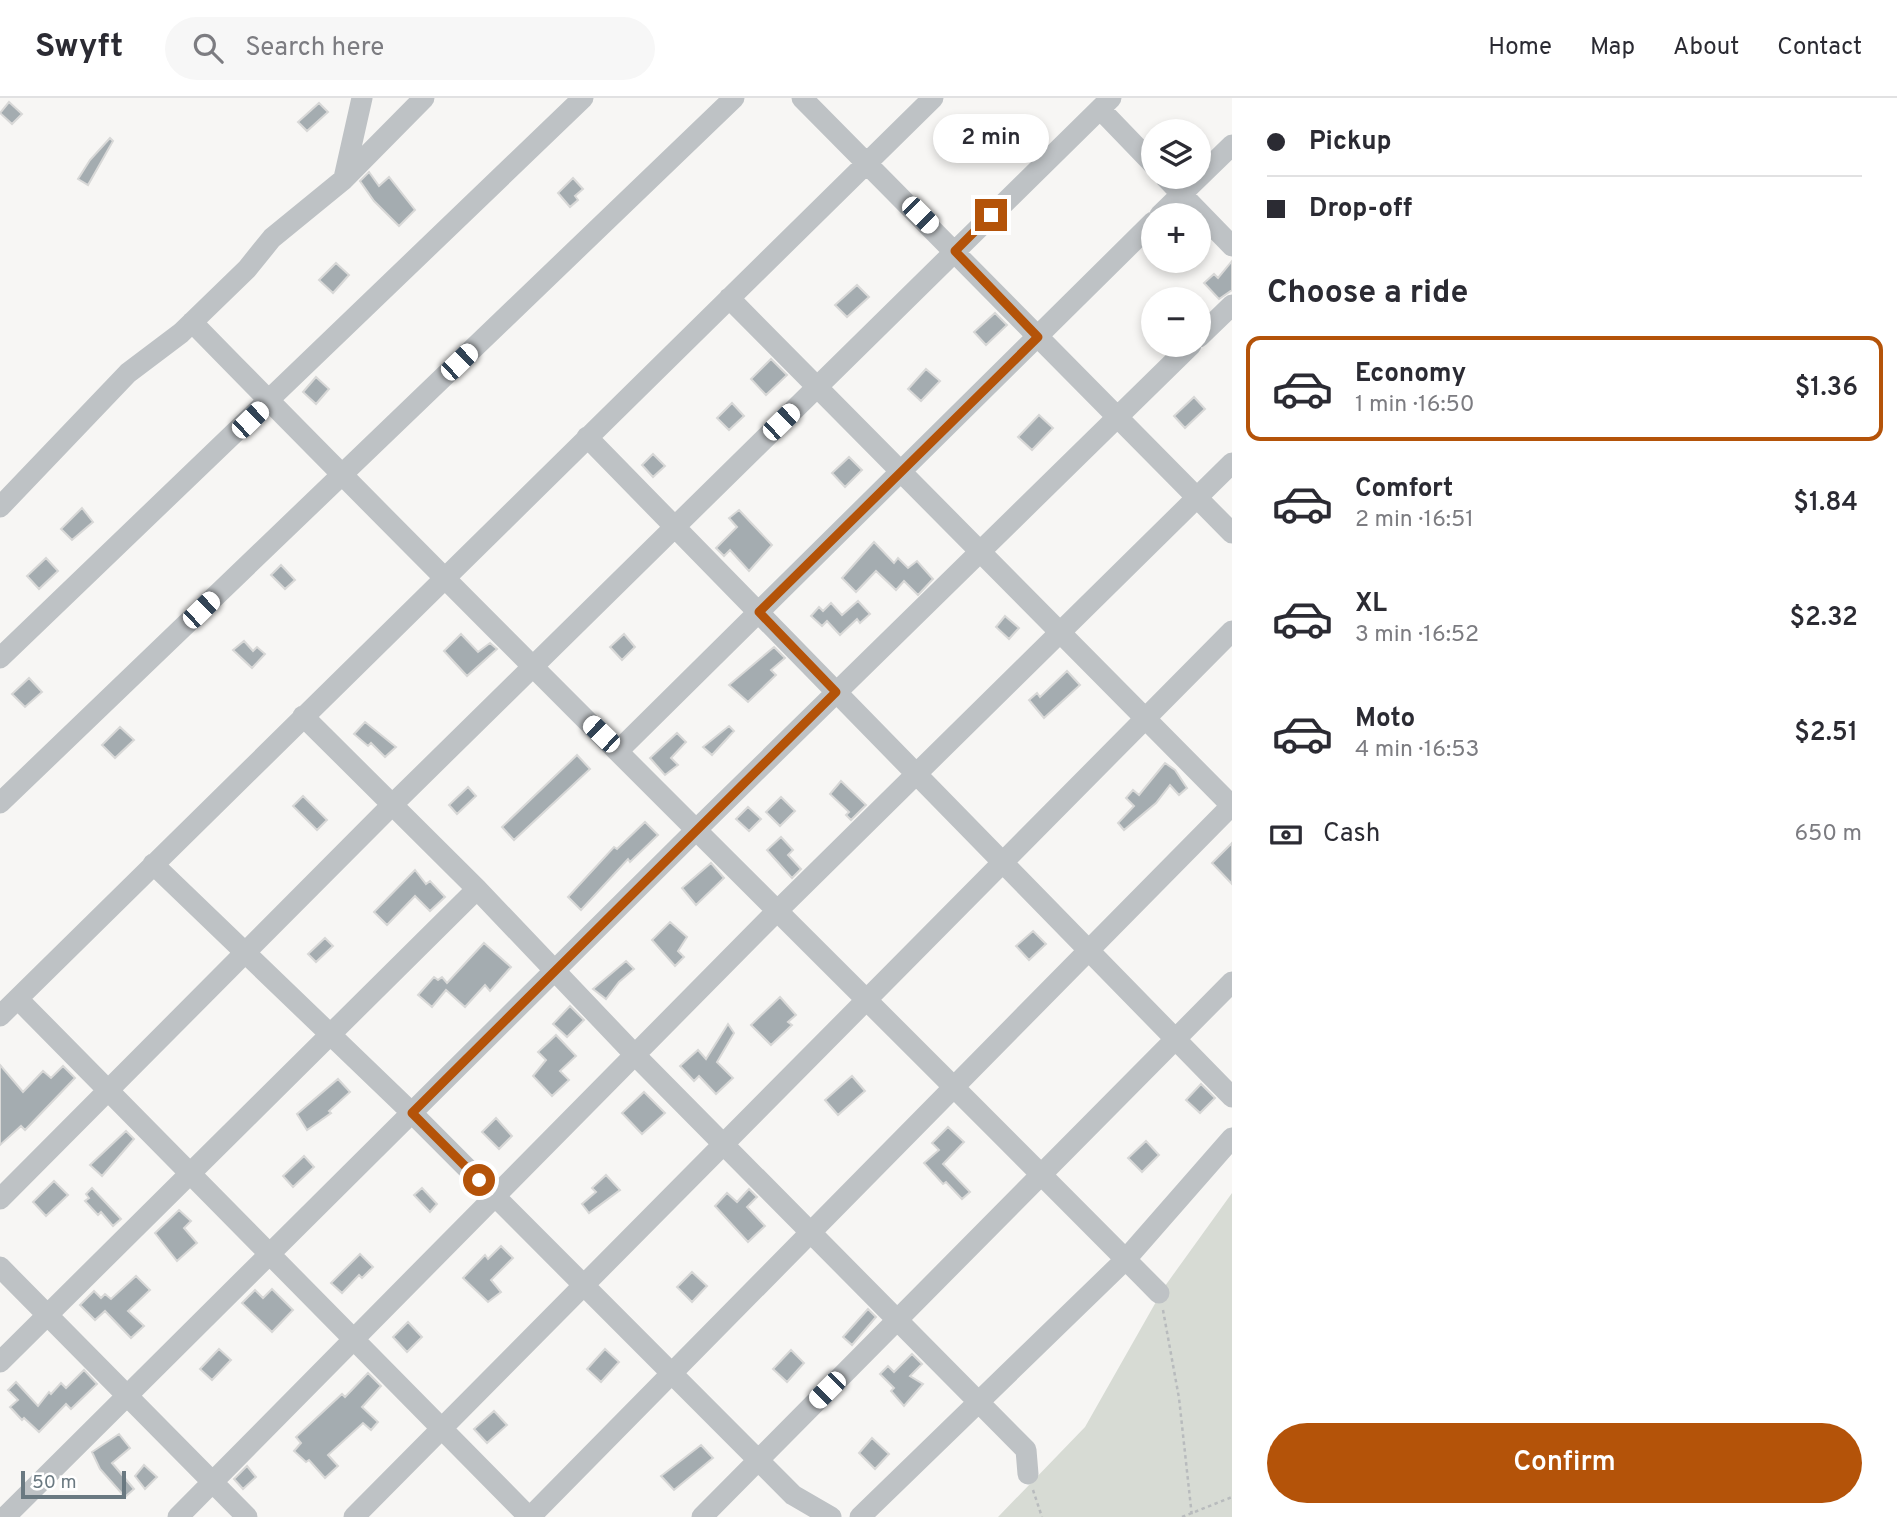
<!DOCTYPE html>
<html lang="en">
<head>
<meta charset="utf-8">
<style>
  body { margin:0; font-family:Overpass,sans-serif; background:#f7f7f7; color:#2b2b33; height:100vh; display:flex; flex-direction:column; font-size:26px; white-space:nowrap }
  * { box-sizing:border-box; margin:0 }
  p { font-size:23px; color:#7c7c81 }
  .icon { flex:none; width:38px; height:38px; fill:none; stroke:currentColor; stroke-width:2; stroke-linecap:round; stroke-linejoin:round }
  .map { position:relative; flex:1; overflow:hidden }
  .details { display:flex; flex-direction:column; background:#fff; width:665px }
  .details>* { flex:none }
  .banner { display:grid; align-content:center; height:154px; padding:0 35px; background:#fff }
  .fabs { position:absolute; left:1141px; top:21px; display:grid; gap:14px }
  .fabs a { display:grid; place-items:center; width:70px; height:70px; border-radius:50%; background:#fff; box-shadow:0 4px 10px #0003; font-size:35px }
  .scale { position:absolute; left:21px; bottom:18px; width:105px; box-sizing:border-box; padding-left:7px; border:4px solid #6a7981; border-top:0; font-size:19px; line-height:24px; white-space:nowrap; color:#6a7981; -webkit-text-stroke:5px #fff; paint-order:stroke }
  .end { position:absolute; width:32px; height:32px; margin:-16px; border:9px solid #b45309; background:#fff; box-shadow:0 0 0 4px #fff }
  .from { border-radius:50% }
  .bubble { position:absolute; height:49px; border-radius:24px; background:#fff; box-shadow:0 4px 10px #0003; font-size:23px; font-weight:600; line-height:49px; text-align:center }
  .car { position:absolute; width:21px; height:42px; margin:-21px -10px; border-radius:9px; box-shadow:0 0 5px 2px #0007; background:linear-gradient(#fff 24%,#345 0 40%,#fff 0 76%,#345 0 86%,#fff 0) }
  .banner b { display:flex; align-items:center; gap:24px; height:66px; font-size:26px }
  .banner b+b { border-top:2px solid #e1e1e2 }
  .banner i { width:18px; height:18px; background:#2b2b33 }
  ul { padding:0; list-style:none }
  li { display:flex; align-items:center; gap:21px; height:105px; margin:0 14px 10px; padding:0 21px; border:4px solid transparent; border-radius:14px }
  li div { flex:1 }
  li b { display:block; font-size:26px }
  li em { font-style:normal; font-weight:600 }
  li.on { border-color:#b45309 }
  li>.icon { width:63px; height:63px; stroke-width:1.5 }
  h2 { padding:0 35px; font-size:32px; line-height:84px }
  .pay { display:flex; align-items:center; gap:18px; height:77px; padding:0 35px; font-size:26px }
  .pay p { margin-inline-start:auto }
  .action { display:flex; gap:14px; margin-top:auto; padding:14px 35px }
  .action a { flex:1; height:80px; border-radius:42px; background:#b45309; color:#fff; font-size:28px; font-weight:600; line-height:80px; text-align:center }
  header { display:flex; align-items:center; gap:42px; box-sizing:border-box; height:98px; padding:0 35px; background:#fff; border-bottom:2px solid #e1e1e2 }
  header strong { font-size:33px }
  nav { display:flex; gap:38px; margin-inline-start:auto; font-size:24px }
  .search { width:490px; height:63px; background:#f7f7f7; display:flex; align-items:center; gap:18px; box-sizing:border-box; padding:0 24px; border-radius:38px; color:#7c7c81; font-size:26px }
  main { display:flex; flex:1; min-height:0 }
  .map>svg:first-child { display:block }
</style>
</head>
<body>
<header>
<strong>Swyft</strong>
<div class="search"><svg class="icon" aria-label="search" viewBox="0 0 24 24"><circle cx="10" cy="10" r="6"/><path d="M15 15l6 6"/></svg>Search here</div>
<nav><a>Home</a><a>Map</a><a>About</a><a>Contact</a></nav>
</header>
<main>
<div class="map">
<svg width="1232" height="1419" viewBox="0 0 1232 1419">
  <rect width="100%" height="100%" fill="#f7f6f4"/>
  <!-- green -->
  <path fill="#d7dbd4" d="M1232 1095V1419H998L1085 1329 1165 1188Z"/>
  <!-- building -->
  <path fill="#a4acb0" stroke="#d8d8d7" stroke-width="2" d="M9 4 22 16 12 26 0 15Z
    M319 5 328 14 307 33 298 24Z
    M110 40 113 43 88 87 78 81 90 62Z
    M369 74 379 88 389 79 415 112 399 128 374 103 360 83Z
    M573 80 583 91 575 98 578 102 570 109 558 95Z
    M1232 163V192L1219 201 1204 185 1214 176 1218 180Z
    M336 165 349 177 333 195 319 182Z
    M857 187 869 199 847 219 835 207Z
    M995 215 1007 227 986 247 974 234Z
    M771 261 787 277 766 297 751 281Z
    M926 271 940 283 921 303 908 291Z
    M316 279 329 291 316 306 303 294Z
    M1194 299 1205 311 1185 330 1174 318Z
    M732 305 744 318 729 332 717 320Z
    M1039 317 1053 330 1032 352 1018 339Z
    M653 356 665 368 653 379 642 367Z
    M849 359 862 372 845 389 832 375Z
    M82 410 93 424 72 442 61 431Z
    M739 412 772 447 749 473 730 452 724 458 716 450 737 429 729 420Z
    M874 444 894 465 898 460 908 470 917 463 933 481 918 497 904 483 896 492 876 473 856 494 842 480Z
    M46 460 58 473 39 491 27 478Z
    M281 467 295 482 285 491 271 477Z
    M858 503 870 516 860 525 857 521 840 537 827 523 822 528 811 518 819 509 823 513 831 505 842 517Z
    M1005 518 1019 530 1009 541 996 529Z
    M461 536 478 554 490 545 497 551 467 578 444 553Z
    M624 536 635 549 622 562 610 549Z
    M244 543 253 553 257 549 265 556 252 570 233 552Z
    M774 549 785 560 771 572 776 577 748 604 729 587Z
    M1067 573 1080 587 1044 620 1029 602 1037 595 1040 599Z
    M29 580 42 594 25 609 12 596Z
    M365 624 396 649 385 659 371 645 368 648 354 636Z
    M729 628 734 633 712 657 703 649Z
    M120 629 134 642 115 660 102 647Z
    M677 635 686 644 671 660 678 667 665 677 650 660Z
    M577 657 590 671 514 742 502 729Z
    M1165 665 1175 672 1187 690 1179 697 1170 687 1156 705 1124 732 1118 725 1134 708 1126 700 1133 692 1139 697Z
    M841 683 866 707 851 722 846 717 849 714 830 696Z
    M468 689 476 698 457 716 449 707Z
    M303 698 327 722 317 732 293 708Z
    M781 699 795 713 780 728 766 714Z
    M748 709 761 721 749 733 736 721Z
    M645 724 658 737 630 764 628 761 581 812 568 799 614 749 617 751Z
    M781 739 793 752 788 757 801 771 792 780 767 752Z
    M1232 745V786L1212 765Z
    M711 765 724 780 696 807 682 790Z
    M415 772 426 786 430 783 445 799 430 813 415 798 387 827 374 814Z
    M670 824 687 839 678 853 684 859 675 868 652 842Z
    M1033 833 1046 846 1029 862 1016 848Z
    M325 840 333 848 316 864 308 856Z
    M484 845 511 869 490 893 485 887 465 909 446 892 432 909 418 897 434 879 438 882 442 879 447 885Z
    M626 863 634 871 619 884 606 901 593 891Z
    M780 899 796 917 788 924 792 927 771 947 751 927Z
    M570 908 584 922 567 939 553 926Z
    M728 926 734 935 717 964 733 980 716 996 699 978 694 983 680 968 698 952 706 961Z
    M556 937 576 958 560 973 569 982 552 998 533 978 546 962 538 954Z
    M0 967 23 994 43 973 51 980 63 968 75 980 25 1032 21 1028 0 1047Z
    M852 978 865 993 838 1017 825 1002Z
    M338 981 350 994 329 1013 331 1015 307 1032 297 1016Z
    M1201 986 1215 1000 1200 1015 1186 1002Z
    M644 994 665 1015 642 1036 622 1015Z
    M496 1020 512 1038 499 1051 482 1034Z
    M948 1029 964 1044 943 1066 970 1094 962 1101 946 1084 943 1086 924 1065 939 1052 932 1045Z
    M126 1033 134 1041 102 1078 90 1067Z
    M1146 1043 1159 1057 1142 1074 1128 1060Z
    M304 1058 314 1069 293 1089 283 1078Z
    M606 1077 620 1092 589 1115 582 1106 596 1094 592 1090Z
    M54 1083 68 1097 46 1118 33 1104Z
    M92 1090 121 1121 113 1128 101 1114 98 1117 85 1103 89 1100 86 1096Z
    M422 1090 437 1106 430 1114 414 1097Z
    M749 1091 757 1099 747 1109 765 1128 748 1144 715 1108 727 1095 737 1104Z
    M179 1112 191 1123 184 1130 197 1145 177 1163 155 1135Z
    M501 1148 513 1160 491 1182 501 1194 488 1204 463 1180 485 1157 488 1161Z
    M360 1156 373 1169 362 1180 359 1177 342 1195 331 1185Z
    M692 1174 707 1188 692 1204 677 1189Z
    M136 1178 150 1192 128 1213 144 1228 131 1240 105 1213 95 1222 80 1207 94 1193 101 1200 105 1196 111 1201Z
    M272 1191 293 1212 272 1234 242 1205 255 1192 263 1200Z
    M868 1211 876 1219 852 1247 843 1239Z
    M408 1224 422 1239 407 1254 393 1239Z
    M219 1251 231 1262 212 1282 200 1271Z
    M605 1251 619 1264 601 1284 587 1271Z
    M791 1252 804 1265 787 1284 773 1271Z
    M912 1256 922 1266 910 1278 923 1286 904 1308 891 1293 894 1290 880 1276 888 1268 894 1274Z
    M84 1272 97 1286 71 1311 66 1306 39 1334 24 1320 22 1322 10 1309 18 1302 8 1292 16 1284 38 1308 49 1294 51 1296 61 1285 66 1290Z
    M368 1275 381 1288 362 1309 378 1324 371 1332 363 1325 328 1357 338 1368 325 1380 309 1362 306 1364 294 1353 301 1345 296 1339 342 1296 345 1299Z
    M494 1313 507 1327 487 1345 474 1331Z
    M119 1336 130 1350 112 1365 134 1391 125 1399 100 1371 92 1354Z
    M872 1340 889 1356 875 1371 859 1355Z
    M701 1347 713 1360 674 1392 661 1378Z
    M144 1367 157 1379 145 1391 135 1378Z
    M247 1368 256 1379 243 1391 234 1381Z"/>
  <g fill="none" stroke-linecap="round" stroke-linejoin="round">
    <!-- path -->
    <path stroke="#b8bbbd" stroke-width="2.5" stroke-dasharray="3.5 3.5" stroke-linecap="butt" d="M1163 1212 1179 1300 1192 1419
      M1033 1392 1042 1419
      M1182 1419 1232 1399"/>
    <!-- minor -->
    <path stroke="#bec2c5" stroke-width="21" d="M802 0 1232 435
      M1100 11 1153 66
      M1165 79 1232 148
      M344 80 362 0
      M1160 117 1232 47
      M729 200 1232 708
      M192 224C511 551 838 871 1159 1195
      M1199 239 1232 207
      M587 339 1232 999
      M0 409 128 275 181 235 247 171 272 140 343 82 424 0
      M0 560 583 0
      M618 653 1153 124
      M0 705 734 0
      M153 766 412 1015 793 1397 831 1419
      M477 791 636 958 1026 1352 1028 1376
      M18 901 529 1419
      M0 918 933 0
      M0 1101 392 707 1111 0
      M0 1169 247 1419
      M0 1264 477 791 303 618
      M5 1419 697 731 1191 247
      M178 1419 769 821 1232 365
      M354 1419 1232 533
      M530 1419 1232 707
      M702 1419 1232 884
      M860 1419 1126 1161 1232 1040"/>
  </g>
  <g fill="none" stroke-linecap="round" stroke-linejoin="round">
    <!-- route -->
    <path stroke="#b45309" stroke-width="9" d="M479 1082 412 1015 836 594 759 514 1038 239 955 153 991 117"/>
  </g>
</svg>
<div class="fabs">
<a><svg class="icon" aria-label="layers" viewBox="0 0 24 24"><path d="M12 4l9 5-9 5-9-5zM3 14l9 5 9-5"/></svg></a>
<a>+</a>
<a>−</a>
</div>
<div class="scale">50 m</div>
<i class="end from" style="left:479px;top:1082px"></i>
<i class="end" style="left:991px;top:117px"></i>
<div class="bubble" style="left:933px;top:16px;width:116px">2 min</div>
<i class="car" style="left:920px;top:117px;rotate:135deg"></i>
<i class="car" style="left:459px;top:264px;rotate:46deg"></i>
<i class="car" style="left:250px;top:322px;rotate:46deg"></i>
<i class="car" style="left:781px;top:324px;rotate:46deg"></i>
<i class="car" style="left:201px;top:512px;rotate:46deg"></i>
<i class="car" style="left:601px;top:636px;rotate:314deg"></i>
<i class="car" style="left:827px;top:1292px;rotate:225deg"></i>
</div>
<section class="details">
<div class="banner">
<b><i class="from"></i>Pickup</b>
<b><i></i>Drop-off</b>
</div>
<h2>Choose a ride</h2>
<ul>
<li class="on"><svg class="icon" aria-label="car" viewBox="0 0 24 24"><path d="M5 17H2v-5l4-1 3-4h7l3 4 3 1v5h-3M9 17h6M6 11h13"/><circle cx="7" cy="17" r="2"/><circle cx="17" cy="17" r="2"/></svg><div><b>Economy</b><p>1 min · 16:50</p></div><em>$1.36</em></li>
<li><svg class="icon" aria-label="car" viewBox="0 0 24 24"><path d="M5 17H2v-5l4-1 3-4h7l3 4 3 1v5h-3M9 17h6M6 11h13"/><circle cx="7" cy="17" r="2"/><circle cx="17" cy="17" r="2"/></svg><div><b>Comfort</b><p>2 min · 16:51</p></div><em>$1.84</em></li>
<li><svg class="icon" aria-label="car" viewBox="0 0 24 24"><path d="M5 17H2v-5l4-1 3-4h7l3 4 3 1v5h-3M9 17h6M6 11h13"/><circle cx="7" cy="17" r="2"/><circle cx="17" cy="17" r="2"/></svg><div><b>XL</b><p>3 min · 16:52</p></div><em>$2.32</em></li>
<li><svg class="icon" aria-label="car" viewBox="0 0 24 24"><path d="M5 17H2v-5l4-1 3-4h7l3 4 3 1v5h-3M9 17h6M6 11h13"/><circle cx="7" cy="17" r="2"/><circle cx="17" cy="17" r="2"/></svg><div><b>Moto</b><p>4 min · 16:53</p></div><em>$2.51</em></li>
</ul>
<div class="pay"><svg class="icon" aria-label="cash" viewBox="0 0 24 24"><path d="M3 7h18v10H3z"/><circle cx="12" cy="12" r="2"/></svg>Cash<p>650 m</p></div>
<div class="action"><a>Confirm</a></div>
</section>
</main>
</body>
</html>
